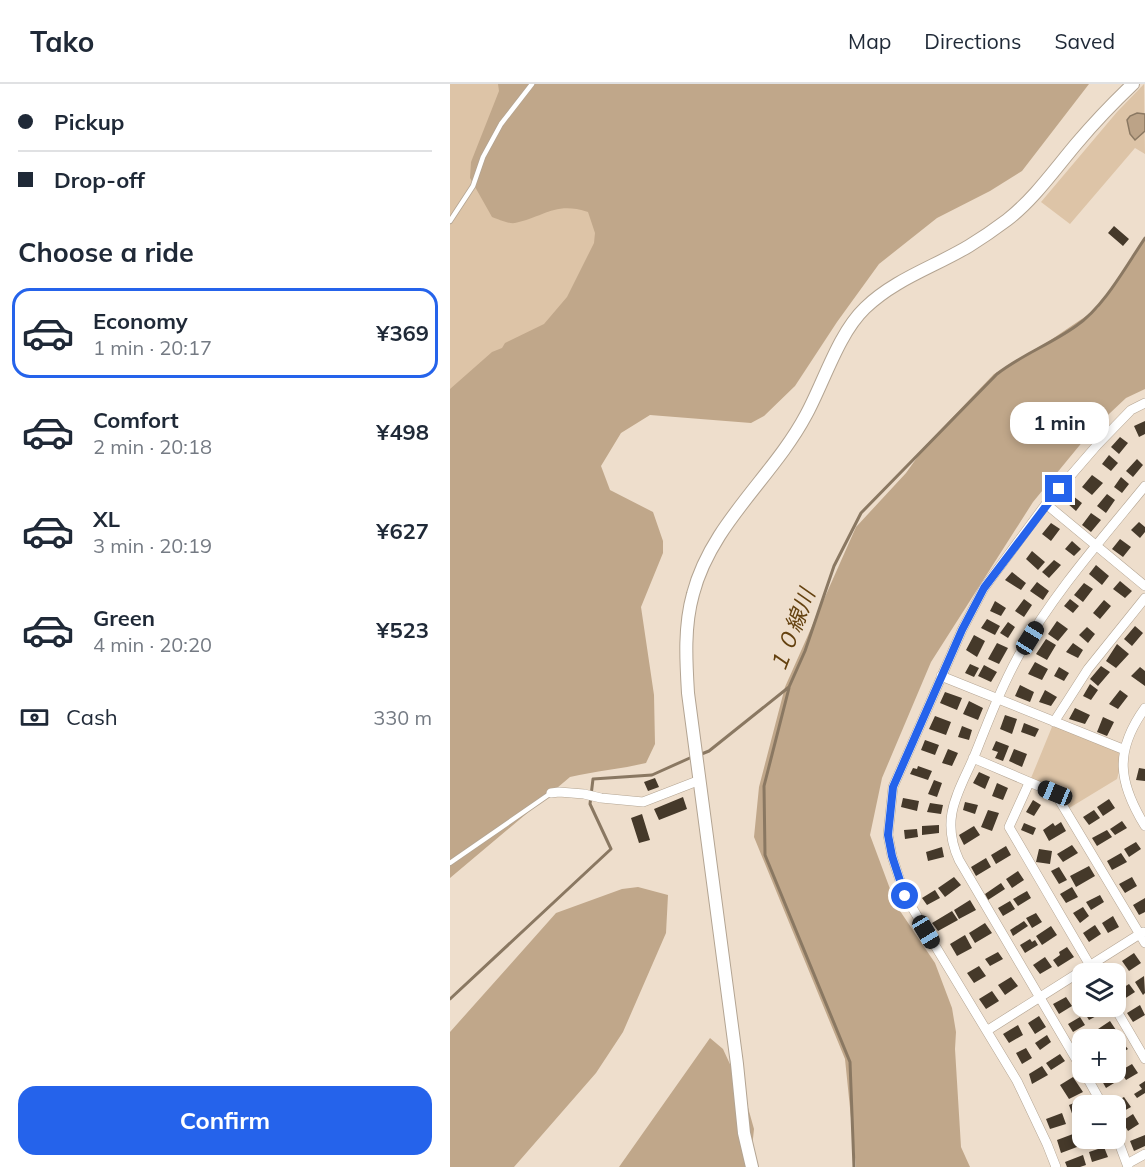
<!DOCTYPE html>
<html lang="en">
<head>
<meta charset="utf-8">
<style>
  body { margin:0; font-family:Mulish,"Noto Sans JP",sans-serif; background:#f6f6f7; color:#1f2937; height:100vh; display:flex; flex-direction:column; font-size:22px; white-space:nowrap }
  * { box-sizing:border-box; margin:0 }
  p { font-size:20px; color:#747a83 }
  .icon { flex:none; width:33px; height:33px; fill:none; stroke:currentColor; stroke-width:2; stroke-linecap:round; stroke-linejoin:round }
  .map { position:relative; flex:1; overflow:hidden }
  .panel { display:flex; flex-direction:column; background:#fff; width:450px }
  .panel>* { flex:none }
  .guide { display:grid; align-content:center; height:132px; padding:0 18px; background:#fff }
  .controls { position:absolute; left:622px; top:879px; display:grid; gap:12px }
  .controls a { display:grid; place-items:center; width:54px; height:54px; border-radius:12px; background:#fff; box-shadow:0 3px 9px #0003; font-size:30px }
  .end { position:absolute; width:27px; height:27px; margin:-14px; border:8px solid #2563eb; background:#fff; box-shadow:0 0 0 3px #fff }
  .from { border-radius:50% }
  .bubble { position:absolute; height:42px; border-radius:18px; background:#fff; box-shadow:0 3px 9px #0003; font-size:20px; font-weight:700; line-height:42px; text-align:center }
  .car { position:absolute; width:18px; height:36px; margin:-18px -9px; border-radius:8px; box-shadow:0 0 4px 2px #0007; background:linear-gradient(#222 24%,#8ab4d8 0 40%,#222 0 76%,#8ab4d8 0 86%,#222 0) }
  .guide b { display:flex; align-items:center; gap:21px; height:57px; font-size:22px }
  .guide b+b { border-top:2px solid #e0e1e3 }
  .guide i { width:15px; height:15px; background:#1f2937 }
  ul { padding:0; list-style:none }
  li { display:flex; align-items:center; gap:18px; height:90px; margin:0 12px 9px; padding:0 6px; border:3px solid transparent; border-radius:18px }
  li div { flex:1 }
  li b { display:block; font-size:22px }
  li em { font-style:normal; font-weight:700 }
  li.active { border-color:#2563eb }
  li>.icon { width:54px; height:54px; stroke-width:1.5 }
  h2 { padding:0 18px; font-size:27px; line-height:72px }
  .pay { display:flex; align-items:center; gap:15px; height:66px; padding:0 18px; font-size:22px }
  .pay p { margin-inline-start:auto }
  .button { display:flex; gap:12px; margin-top:auto; padding:12px 18px }
  .button a { flex:1; height:69px; border-radius:18px; background:#2563eb; color:#fff; font-size:24px; font-weight:700; line-height:69px; text-align:center }
  header { display:flex; align-items:center; gap:36px; box-sizing:border-box; height:84px; padding:0 30px; background:#fff; border-bottom:2px solid #e0e1e3 }
  header strong { font-size:28px }
  nav { display:flex; gap:33px; margin-inline-start:auto; font-size:21px }
  main { display:flex; flex:1; min-height:0 }
  .map>svg:first-child { display:block }
</style>
</head>
<body>
<header>
<strong>Tako</strong>
<nav><a>Map</a><a>Directions</a><a>Saved</a></nav>
</header>
<main>
<section class="panel">
<div class="guide">
<b><i class="from"></i>Pickup</b>
<b><i></i>Drop-off</b>
</div>
<h2>Choose a ride</h2>
<ul>
<li class="active"><svg class="icon" aria-label="car" viewBox="0 0 24 24"><path d="M5 17H2v-5l4-1 3-4h7l3 4 3 1v5h-3M9 17h6M6 11h13"/><circle cx="7" cy="17" r="2"/><circle cx="17" cy="17" r="2"/></svg><div><b>Economy</b><p>1 min · 20:17</p></div><em>¥369</em></li>
<li><svg class="icon" aria-label="car" viewBox="0 0 24 24"><path d="M5 17H2v-5l4-1 3-4h7l3 4 3 1v5h-3M9 17h6M6 11h13"/><circle cx="7" cy="17" r="2"/><circle cx="17" cy="17" r="2"/></svg><div><b>Comfort</b><p>2 min · 20:18</p></div><em>¥498</em></li>
<li><svg class="icon" aria-label="car" viewBox="0 0 24 24"><path d="M5 17H2v-5l4-1 3-4h7l3 4 3 1v5h-3M9 17h6M6 11h13"/><circle cx="7" cy="17" r="2"/><circle cx="17" cy="17" r="2"/></svg><div><b>XL</b><p>3 min · 20:19</p></div><em>¥627</em></li>
<li><svg class="icon" aria-label="car" viewBox="0 0 24 24"><path d="M5 17H2v-5l4-1 3-4h7l3 4 3 1v5h-3M9 17h6M6 11h13"/><circle cx="7" cy="17" r="2"/><circle cx="17" cy="17" r="2"/></svg><div><b>Green</b><p>4 min · 20:20</p></div><em>¥523</em></li>
</ul>
<div class="pay"><svg class="icon" aria-label="cash" viewBox="0 0 24 24"><path d="M3 7h18v10H3z"/><circle cx="12" cy="12" r="2"/></svg>Cash<p>330 m</p></div>
<div class="button"><a>Confirm</a></div>
</section>
<div class="map">
<svg width="695" height="1083" viewBox="0 0 695 1083">
  <rect width="100%" height="100%" fill="#eedecc"/>
  <!-- green -->
  <path fill="#ddc4a7" d="M0 0H388L0 440Z
    M694 0 695 70 685 64 620 140 591 118 667 28Z
    M604 638 675 666 667 695 616 726 605 709 579 699Z"/>
  <!-- forest -->
  <path fill="#c0a78a" d="M48 0H639L572 87 540 107 487 134 429 180 387 238 345 302 314 332 301 339 200 331 171 349 151 382 160 406 203 428 213 457V469L191 523 204 611 205 660 196 679C171 685 145 687 120 693L0 794V305L42 268 52 264 55 259 94 240 117 213 144 159 145 149 138 128C105 117 94 133 65 139 58 140 48 135 42 133L20 94 21 78 49 7Z
    M695 154V305L676 314 643 345 583 418 481 578 432 694 420 751 446 821 485 879 502 924 506 948 505 965 511 1063 520 1083H406L395 975 304 753 309 703 335 603 406 443 456 389 476 361 544 290 580 270 648 224Z
    M188 803 218 811 216 849 173 948 146 989 64 1083H0V948L106 829 172 805Z
    M260 954 273 965 295 1013 304 1045 300 1083H169Z"/>
  <!-- water -->
  <path fill="#bca387" stroke="#8a7862" stroke-width="1.5" d="M687 29 695 30V47L685 56 680 50 677 36 680 32Z"/>
  <g fill="none" stroke-linecap="round" stroke-linejoin="round">
    <!-- stream -->
    <path stroke="#8a7862" stroke-width="3" d="M339 604 314 702 315 771 400 978 404 1083
      M249 671 259 667 339 603 355 567 384 482 411 429 547 290C571 271 601 260 626 242 654 223 676 182 695 154
      M0 915 161 765 140 720 143 695 202 691 242 673"/>
  </g>
  <!-- building -->
  <path fill="#45392a" d="M664 142 679 155 673 162 658 149Z
    M695 337V350L689 353 684 342Z
    M670 353 678 359 669 370 661 363Z
    M659 371 668 379 661 387 652 380Z
    M687 375 693 381 683 393 676 387Z
    M642 391 653 399 642 411 632 403Z
    M671 393 679 400 672 409 664 403Z
    M657 410 665 416 656 429 647 422Z
    M623 412 632 419 626 427 617 419Z
    M641 429 651 436 641 448 632 441Z
    M689 438 695 443V448L690 454 681 446Z
    M601 439 610 445 601 457 592 450Z
    M670 455 681 463 673 473 662 465Z
    M622 457 631 465 624 472 615 465Z
    M582 467 595 478 588 486 576 475Z
    M604 476 611 481 599 494 592 488Z
    M646 481 659 492 652 501 639 490Z
    M562 488 576 499 571 506 555 496Z
    M670 497 682 507 675 514 663 505Z
    M587 498 599 507 593 516 580 507Z
    M634 499 643 505 633 518 624 511Z
    M574 515 582 521 574 533 565 527Z
    M620 515 629 522 623 529 614 522Z
    M654 516 661 522 650 535 643 529Z
    M545 517 556 524 551 532 540 527Z
    M537 535 550 542 545 551 531 544Z
    M607 537 618 545 608 557 598 550Z
    M558 538 565 543 558 554 550 549Z
    M685 542 693 549 682 562 674 555Z
    M637 543 645 550 638 559 629 551Z
    M524 551 535 557 527 573 516 566Z
    M596 555 606 561 597 576 586 570Z
    M547 559 558 564 549 580 538 575Z
    M623 559 633 566 628 574 616 568Z
    M667 560 679 570 666 584 656 577Z
    M585 578 598 585 592 596 578 590Z
    M520 580 529 584 524 593 515 589Z
    M534 581 547 588 541 598 528 592Z
    M651 582 660 588 648 602 640 595Z
    M609 583 619 589 614 597 604 592Z
    M690 583 695 587V602L681 592Z
    M640 600 648 606 641 616 633 612Z
    M570 601 584 608 580 618 565 612Z
    M595 606 607 613 601 622 589 618Z
    M670 606 678 612 668 625 659 620Z
    M495 608 512 614 507 626 490 619Z
    M519 617 533 624 528 636 513 630Z
    M625 624 640 631 635 640 619 635Z
    M555 631 567 635 562 650 550 645Z
    M485 632 501 638 496 651 479 645Z
    M653 633 664 638 657 652 647 648Z
    M574 639 589 645 585 653 571 648Z
    M512 642 522 646 519 656 508 653Z
    M475 656 489 661 485 671 471 666Z
    M546 657 559 662 553 677 545 674 548 668 542 666Z
    M498 665 508 669 502 682 492 679Z
    M564 665 577 670 572 683 559 677Z
    M468 682 482 687 478 696 460 690 463 684 467 685Z
    M689 684 695 685V697L686 696Z
    M529 688 540 693 535 705 523 699Z
    M205 694 209 703 198 707 194 698Z
    M484 696 492 699 487 713 478 710Z
    M547 699 558 704 553 716 542 712Z
    M233 713 237 725 209 736 204 725Z
    M453 714 469 717 467 727 451 723Z
    M659 715 665 724 653 732 647 723Z
    M583 716 591 721 584 732 576 728Z
    M515 718 528 721 525 730 513 726Z
    M480 719 493 721 491 730 477 728Z
    M538 726 549 729 542 747 531 743Z
    M644 726 650 734 639 741 633 733Z
    M192 730 200 756 189 759 181 734Z
    M672 737 677 744 665 751 660 745Z
    M611 738 616 747 599 757 593 746 603 739 605 742Z
    M574 739 586 744 583 751 571 746Z
    M489 741V749L472 751V742Z
    M524 742 530 751 514 761 509 751Z
    M467 745 468 753 455 755 454 746Z
    M657 746 662 753 647 762 642 754Z
    M686 758 691 765 679 773 674 765Z
    M622 761 628 769 613 778 607 770Z
    M556 762 561 771 546 780 541 771Z
    M492 763 494 773 478 777 476 768Z
    M589 765 602 767 600 780 586 778Z
    M671 769 677 778 662 786 657 777Z
    M536 774 541 783 526 792 521 783Z
    M639 782 645 792 626 803 620 792Z
    M609 783 617 796 609 800 601 787Z
    M568 787 574 796 562 804 556 795Z
    M504 793 511 801 495 813 488 804Z
    M682 793 687 802 675 809 669 800Z
    M551 799 555 805 538 816 535 810Z
    M622 803 628 813 616 819 610 810Z
    M485 806 490 814 477 821 472 814Z
    M577 807 581 814 568 822 563 815Z
    M650 811 654 818 641 826 636 818Z
    M695 814V828L689 831 683 821Z
    M520 816 526 826 509 835 504 826Z
    M560 817 565 825 553 832 548 824Z
    M633 823 639 832 630 839 623 829Z
    M502 827 508 836 488 847 482 839Z
    M586 829 592 838 582 844 576 834Z
    M663 832 669 843 658 849 652 839Z
    M574 837 578 842 563 852 560 846Z
    M535 839 542 849 525 859 519 849Z
    M645 841 651 850 639 858 633 849Z
    M601 842 607 851 592 861 586 852Z
    M515 851 522 864 507 872 500 860Z
    M580 855 582 858 585 856 588 861 575 869 570 861Z
    M617 863 624 873 608 883 603 876 610 871 609 868Z
    M548 868 553 875 540 882 535 875Z
    M684 869 691 879 679 887 672 877Z
    M595 873 602 883 590 890 583 881Z
    M669 881 673 889 666 894V890H654Z
    M529 882 536 892 524 899 517 889Z
    M694 892 695 909 693 911 685 898Z
    M561 893 568 902 555 911 548 901Z
    M679 900 685 908 671 917 666 908Z
    M633 901V913L627 916 624 911 631 906 629 904Z
    M542 907 549 917 536 925 529 915Z
    M616 913 622 922 609 930 603 920Z
    M690 921 695 931 683 938 677 929Z
    M643 922H649L652 929 639 936 634 928Z
    M589 932 596 943 585 950 578 939Z
    M630 933 635 941 623 948 618 940Z
    M660 937 666 946 651 956 645 947Z
    M568 941 573 951 559 959 553 950Z
    M597 951 601 958 590 966 585 959Z
    M672 958 678 965 666 972V961Z
    M576 964 582 974 572 980 566 969Z
    M610 970 615 977 601 986 596 979Z
    M682 980 688 989 676 996 670 987Z
    M592 982 598 991 582 1000 579 990Z
    M665 989 669 996 656 1004 652 997Z
    M623 993 633 1008 619 1015 610 1001Z
    M695 997V1009L687 1014 684 1010 692 1005 689 1001Z
    M674 1013 681 1023 672 1028 665 1018Z
    M629 1017 633 1027V1035L625 1038 619 1021Z
    M612 1029 616 1040 600 1045 596 1035Z
    M683 1030 689 1040 678 1047 672 1037Z
    M623 1050 627 1063 611 1069 607 1056Z
    M695 1051V1062L684 1067 680 1057Z
    M654 1063 658 1073 642 1078 639 1068Z
    M633 1071 636 1081 630 1083H617L615 1078Z"/>
  <g fill="none" stroke-linecap="round" stroke-linejoin="round">
    <!-- service casing -->
    <g stroke="#b3a492" stroke-width="6">
      <path id="service" d="M0 137 23 102 33 73 51 40 82 0
        M0 779 101 709"/>
    </g>
    <!-- minor casing -->
    <g stroke="#b3a492" stroke-width="10">
      <path id="minor" d="M596 420 695 502
        M491 592 675 666
        M695 624C664 667 668 698 695 742
        M604 638 638 585 695 514
        M523 674 605 709 695 859
        M579 699 559 743 645 890
        M101 709 109 708 134 710 151 714 193 718 250 696
        M664 922 695 975
        M538 946 693 848
        M633 987 509 776C489 732 510 707 526 668 539 635 552 602 569 571 603 510 651 456 695 402
        M634 988 653 1022
        M666 1051 678 1083
        M677 1080 695 1070
        M606 1083 597 1060 567 997 455 812 442 772 438 751 443 703 512 546 534 504 596 420 648 360 681 326 695 319"/>
    </g>
    <!-- tertiary casing -->
    <g stroke="#b3a492" stroke-width="14">
      <path id="tertiary" d="M302 1083 294 1049 287 980 238 609C236 576 234 542 243 510 261 440 323 393 356 331 374 298 388 250 415 224 445 195 484 183 519 162 532 154 545 145 557 136 584 115 605 85 627 59 644 39 663 19 683 0"/>
    </g>
    <!-- service -->
    <use href="#service" stroke="#fff" stroke-width="4.5"/>
    <!-- minor -->
    <use href="#minor" stroke="#fff" stroke-width="9"/>
    <!-- tertiary -->
    <use href="#tertiary" stroke="#fff" stroke-width="12"/>
  </g>
  <g fill="none" stroke-linecap="round" stroke-linejoin="round">
    <!-- route -->
    <path stroke="#2563eb" stroke-width="8" d="M455 812 442 772 438 751 443 703 512 546 534 504 609 405"/>
  </g>
  <g text-anchor="middle" dominant-baseline="central" stroke-width="6" stroke-linejoin="round" paint-order="stroke">
    <!-- water labels -->
    <g font-size="22" font-style="italic" fill="#64410f" stroke="#eedecc">
      <text transform="translate(342 547) rotate(-69)">１０線川</text>
    </g>
  </g>
</svg>
<div class="controls">
<a><svg class="icon" aria-label="layers" viewBox="0 0 24 24"><path d="M12 4l9 5-9 5-9-5zM3 14l9 5 9-5"/></svg></a>
<a>+</a>
<a>−</a>
</div>
<i class="end from" style="left:455px;top:812px"></i>
<i class="end" style="left:609px;top:405px"></i>
<div class="bubble" style="left:560px;top:318px;width:99px">1 min</div>
<i class="car" style="left:580px;top:554px;rotate:32deg"></i>
<i class="car" style="left:605px;top:709px;rotate:292deg"></i>
<i class="car" style="left:476px;top:848px;rotate:149deg"></i>
</div>
</main>
</body>
</html>
